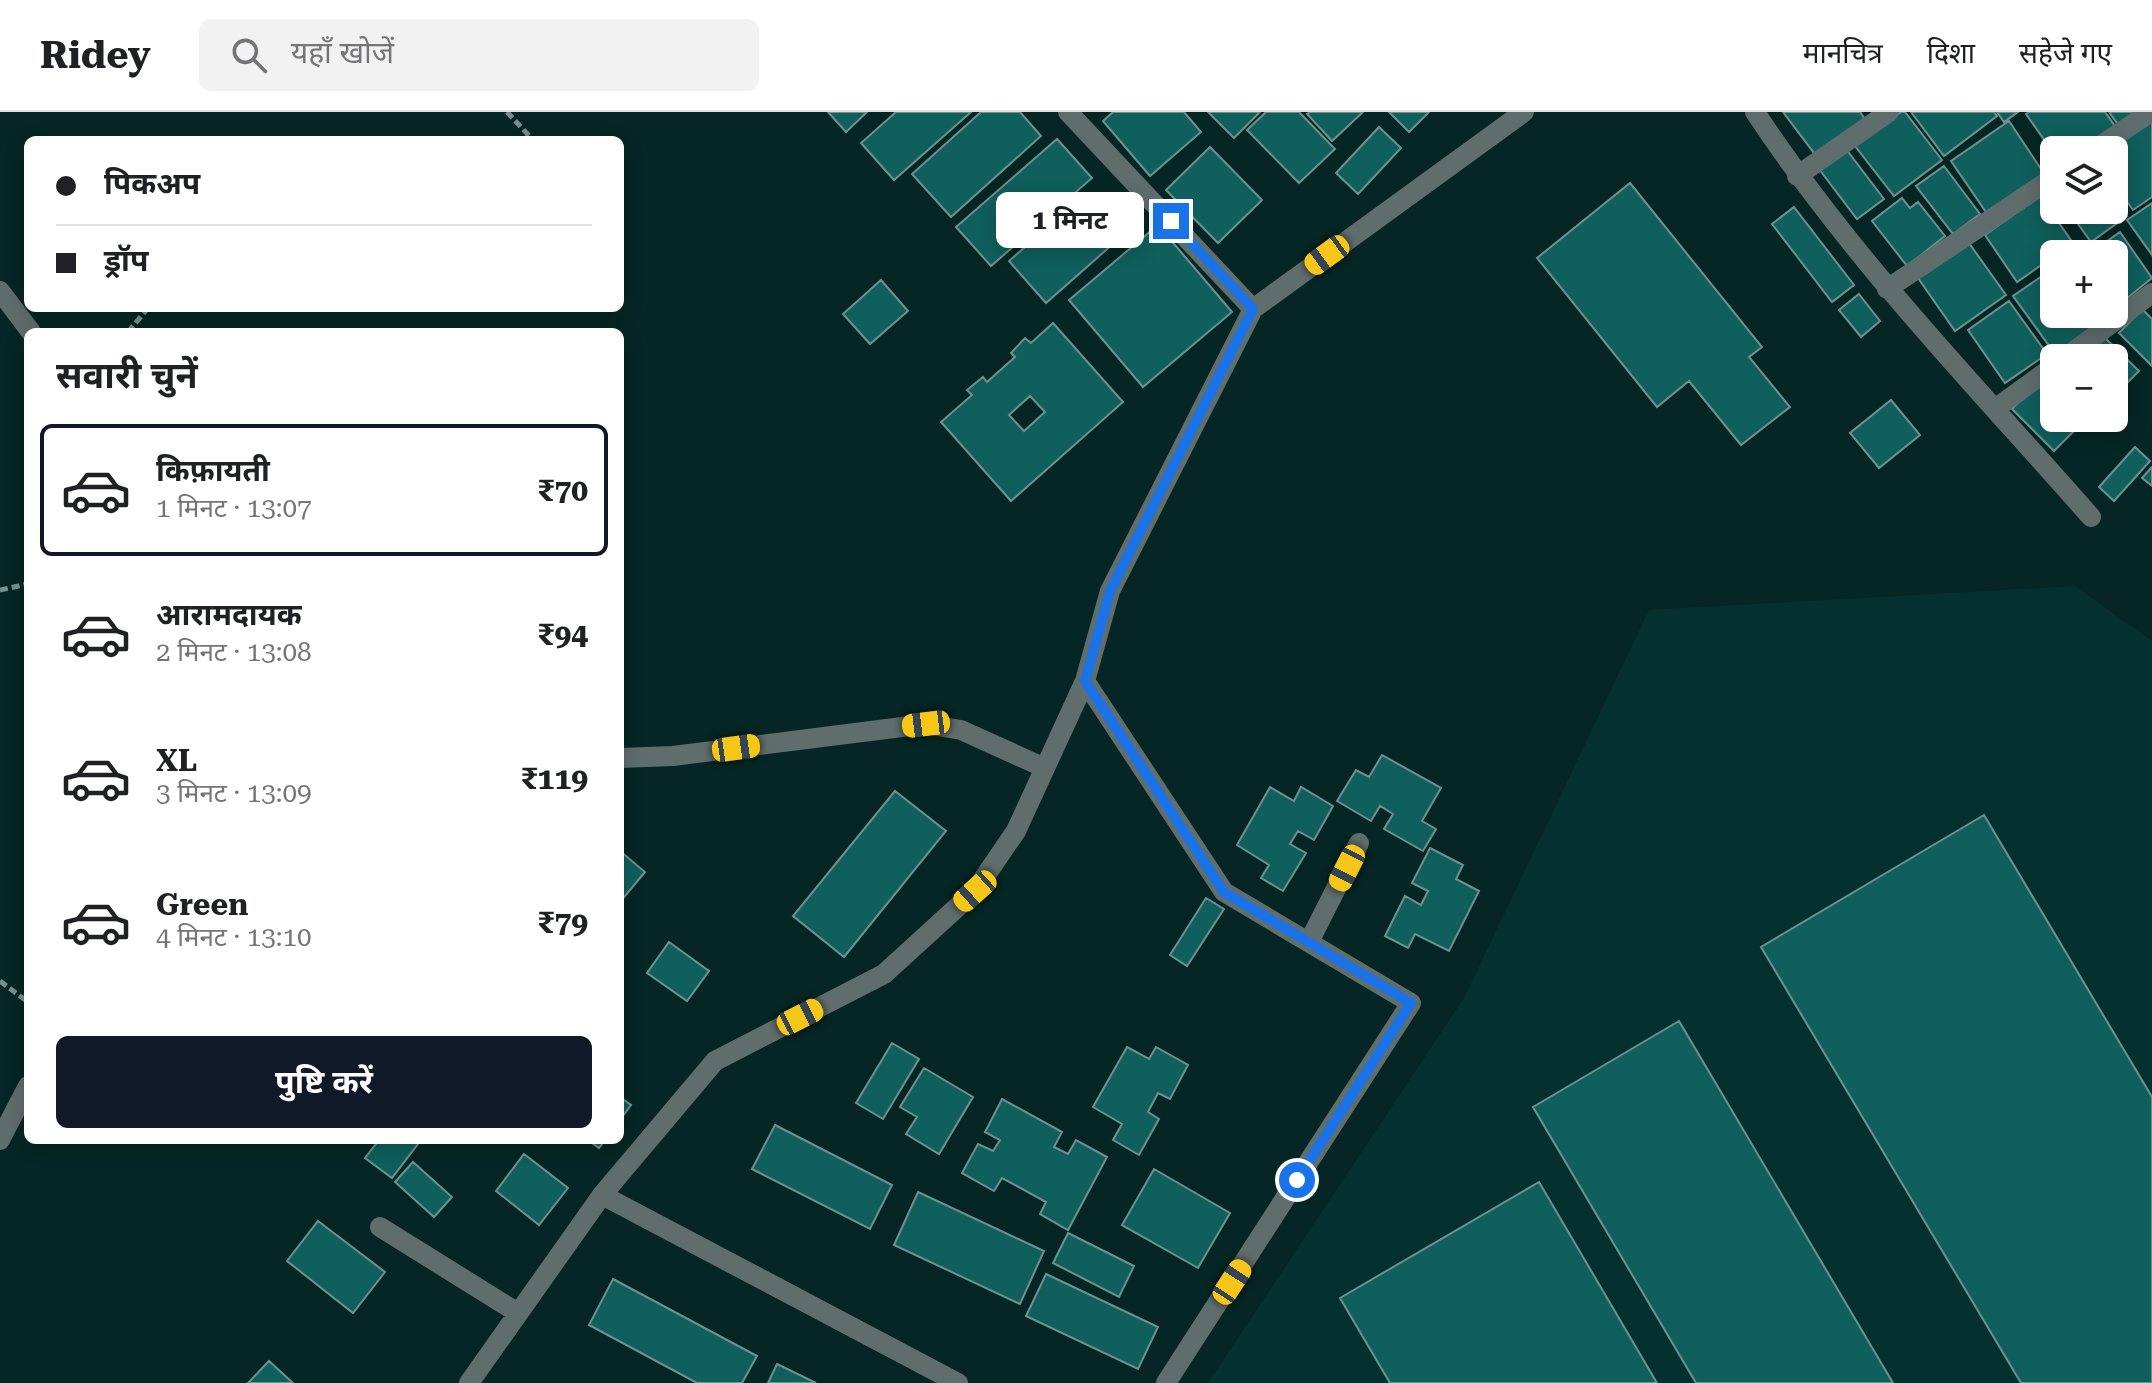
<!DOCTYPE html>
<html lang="hi">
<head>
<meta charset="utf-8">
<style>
  body { margin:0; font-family:"Roboto Serif","Noto Sans Devanagari",serif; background:#f2f2f2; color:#202124; height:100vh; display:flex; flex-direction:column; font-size:30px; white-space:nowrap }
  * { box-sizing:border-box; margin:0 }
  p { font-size:26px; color:#757577 }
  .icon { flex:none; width:44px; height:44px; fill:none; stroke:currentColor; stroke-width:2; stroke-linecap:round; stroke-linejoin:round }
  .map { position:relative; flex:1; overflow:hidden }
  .details { position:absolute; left:24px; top:216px; width:600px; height:816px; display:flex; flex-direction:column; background:#fff; border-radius:12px; box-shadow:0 4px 20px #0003 }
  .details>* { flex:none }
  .guide { position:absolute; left:24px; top:24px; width:600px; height:176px; border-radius:12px; box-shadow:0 4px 20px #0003; display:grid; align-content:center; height:176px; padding:0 32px; background:#fff }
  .tools { position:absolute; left:2040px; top:24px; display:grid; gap:16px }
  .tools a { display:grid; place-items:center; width:88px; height:88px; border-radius:12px; background:#fff; box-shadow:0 4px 20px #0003; font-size:40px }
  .end { position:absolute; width:36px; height:36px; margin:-18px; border:10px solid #1a73e8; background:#fff; box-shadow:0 0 0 4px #fff }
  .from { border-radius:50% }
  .bubble { position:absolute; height:56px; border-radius:12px; background:#fff; box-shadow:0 4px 20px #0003; font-size:26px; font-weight:700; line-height:56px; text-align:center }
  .car { position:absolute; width:24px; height:48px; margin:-24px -12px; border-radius:10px; box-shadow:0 0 6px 2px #0007; background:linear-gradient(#f5c518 24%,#345 0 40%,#f5c518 0 76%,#345 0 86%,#f5c518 0) }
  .guide b { display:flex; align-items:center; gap:28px; height:76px; font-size:30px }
  .guide b+b { border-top:2px solid #e0e0e0 }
  .guide i { width:20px; height:20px; background:#202124 }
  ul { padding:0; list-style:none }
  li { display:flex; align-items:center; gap:24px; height:132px; margin:0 16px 12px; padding:0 16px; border:4px solid transparent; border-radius:12px }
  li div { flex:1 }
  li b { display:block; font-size:30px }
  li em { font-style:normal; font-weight:700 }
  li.active { border-color:#111827 }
  li>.icon { width:72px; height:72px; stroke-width:1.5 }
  h2 { padding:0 32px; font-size:36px; line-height:96px }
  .cta { display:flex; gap:16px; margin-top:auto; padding:16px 32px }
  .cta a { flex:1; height:92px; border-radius:12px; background:#111827; color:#fff; font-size:32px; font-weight:700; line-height:92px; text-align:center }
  header { display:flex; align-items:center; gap:48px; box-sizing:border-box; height:112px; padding:0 40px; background:#fff; border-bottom:2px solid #e0e0e0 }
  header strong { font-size:38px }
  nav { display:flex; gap:44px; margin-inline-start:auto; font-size:28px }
  .search { width:560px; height:72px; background:#f2f2f2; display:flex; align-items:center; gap:20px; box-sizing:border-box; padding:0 28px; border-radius:12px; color:#757577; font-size:30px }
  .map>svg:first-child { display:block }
</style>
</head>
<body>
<header>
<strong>Ridey</strong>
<div class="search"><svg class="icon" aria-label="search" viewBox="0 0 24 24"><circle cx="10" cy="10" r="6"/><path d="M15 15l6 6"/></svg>यहाँ खोजें</div>
<nav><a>मानचित्र</a><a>दिशा</a><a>सहेजे गए</a></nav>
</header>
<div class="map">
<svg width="2152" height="1271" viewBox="0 0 2152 1271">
  <rect width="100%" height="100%" fill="#052624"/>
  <!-- built -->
  <path fill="#04312f" d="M2075 474 2152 529V1271H1208L1464 886 1649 498Z"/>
  <!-- building -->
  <path fill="#0f5f5c" stroke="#6f918e" stroke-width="2" fill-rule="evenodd" d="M828 0H867L846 20Z
    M896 0H971L894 68 861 31Z
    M981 0H1020L1041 24 951 105 912 62Z
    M1113 0H1184L1201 20 1150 64 1103 9Z
    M1208 0H1260L1234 26Z
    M1266 0H1299L1335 37 1299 71 1247 18Z
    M1310 0H1363L1332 29 1307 2Z
    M1389 0H1429L1409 20Z
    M1783 0H1860L1866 9 1817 45Z
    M1901 0H1905L1942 48 1894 84 1855 34Z
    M1911 0H1994L1997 4 1944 44Z
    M1997 0H2018L2004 10Z
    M2029 0H2105L2115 14 2082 38H2054V42L2026 2Z
    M2109 0H2139L2119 14Z
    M2152 6V85L2133 98 2114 72V38H2106Z
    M2009 9 2045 63 1988 103 1951 49Z
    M1379 15 1401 36 1358 82 1336 61Z
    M1057 27 1092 66 991 154 956 115Z
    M1210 35 1262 88 1218 131 1166 78Z
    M1846 37 1884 87 1857 107 1819 57Z
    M1944 54 1980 102 1953 122 1916 74Z
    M1630 71 1762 235 1749 245 1790 295 1741 333 1689 269 1657 295 1537 146Z
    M1086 82 1122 124 1046 191 1009 149Z
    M2040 84 2073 131 2017 170 1985 123Z
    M1902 86 1910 96 1918 90 1945 124 1907 154 1872 109Z
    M2114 86 2127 104 2091 130 2068 98H2114Z
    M2152 91V143L2127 108Z
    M1794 95 1854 173 1832 190 1772 112Z
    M1158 113 1232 200 1143 275 1069 188Z
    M2120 120 2152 166 2126 187 2114 171V142L2092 140Z
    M1969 131 2006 183 1955 219 1918 166Z
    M2083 133 2089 142H2070Z
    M2052 157 2054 202H2084L2093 215 2055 242 2013 184Z
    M881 168 908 199 870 232 843 202Z
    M2114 177 2123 190 2114 196Z
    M1859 182 1880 209 1861 225 1839 198Z
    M2009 189 2047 242 2005 271 1968 218Z
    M2142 197 2152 207V254L2119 221Z
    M1053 211 1123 290 1011 389 941 310 972 283 967 278 983 265 987 270 1015 245 1011 241 1025 226 1031 231ZM1030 284 1045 300 1024 319 1009 303Z
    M2102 223 2139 259 2121 277 2114 269V246H2091L2085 240Z
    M2040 269 2054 283V306H2077L2082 311 2054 339 2012 297Z
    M1891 288 1920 323 1879 356 1850 321Z
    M2135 335 2150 349 2114 389 2099 375Z
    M2152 355V374L2142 366Z
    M1382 643 1441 676 1422 709 1436 717 1423 739 1384 717 1393 702 1380 694 1371 709 1337 689 1356 658 1369 665Z
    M1270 675 1294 689 1301 675 1333 694 1314 728 1298 719 1290 732 1306 741 1283 779 1261 766 1269 753 1237 733Z
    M895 679 946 719 844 845 793 804Z
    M1984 703 2152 985V1271H2021L1761 835Z
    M1430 736 1463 753 1456 767 1479 779 1449 839 1415 822 1408 836 1385 824 1405 784 1421 793 1428 779 1412 771Z
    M620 739 645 760 620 790Z
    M1206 786 1224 797 1187 854 1170 843Z
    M669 830 709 859 687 889 647 861Z
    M1679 909 1893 1271H1696L1533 995Z
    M892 931 919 947 883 1007 856 991Z
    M1127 935 1149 947 1156 935 1188 953 1170 987 1158 981 1148 1000 1159 1007 1139 1043 1113 1028 1122 1012 1093 995Z
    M924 956 973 985 939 1042 906 1022 917 1005 900 995Z
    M620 985 631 993 620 1008Z
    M1002 987 1062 1020 1054 1035 1068 1042 1076 1028 1107 1045 1068 1118 1040 1102 1046 1090 1002 1066 994 1079 962 1061 978 1032 993 1039 1000 1028 985 1020Z
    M775 1013 892 1073 870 1117 752 1057Z
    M379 1028H421L392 1066 365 1046Z
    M588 1028H605L599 1036Z
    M524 1042 568 1076 539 1113 496 1079Z
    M413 1050 452 1085 434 1105 395 1070Z
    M1154 1057 1230 1101 1198 1156 1122 1113Z
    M1539 1070 1657 1271H1390L1340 1186Z
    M918 1080 1044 1139 1020 1192 894 1133Z
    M318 1109 385 1160 353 1201 287 1149Z
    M1068 1121 1134 1154 1119 1185 1053 1151Z
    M1046 1162 1158 1215 1138 1257 1026 1204Z
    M613 1167 757 1244 742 1271H697L589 1213Z
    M269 1249 293 1271H248Z
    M777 1252 816 1271H768Z"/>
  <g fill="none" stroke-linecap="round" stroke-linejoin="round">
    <!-- path -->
    <path stroke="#77908f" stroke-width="5" stroke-dasharray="8 4" stroke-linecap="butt" d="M507 0 533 28
      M128 220 148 196
      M0 478 28 472
      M0 869 28 890"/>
    <!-- street -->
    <path stroke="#5f6d6c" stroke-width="20" d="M1068 0 1253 197
      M1755 0C1852 147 1975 273 2091 405
      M2094 38 2151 0
      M1797 64 1889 0
      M1887 177 2054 65
      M0 179 31 220
      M2065 246 2152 181
      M1996 296 2054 254
      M1085 569 1224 780 1411 891 1166 1271
      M620 646 673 644 926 612 961 618 1045 656
      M1309 830 1359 731
      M0 1028 28 974
      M602 1083 958 1271
      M380 1115 518 1201
      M469 1271 602 1083 715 949 884 862 975 779 1016 719 1085 569 1110 479 1253 197 1524 0"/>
  </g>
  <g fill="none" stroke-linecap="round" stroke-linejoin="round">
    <!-- route -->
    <path stroke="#1a73e8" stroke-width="10" d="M1171 109 1253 197 1110 479 1085 569 1224 780 1411 891 1297 1068"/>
  </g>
</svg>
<div class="tools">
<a><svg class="icon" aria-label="layers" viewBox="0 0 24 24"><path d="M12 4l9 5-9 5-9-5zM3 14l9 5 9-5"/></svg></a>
<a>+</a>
<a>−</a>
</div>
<i class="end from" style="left:1297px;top:1068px"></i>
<i class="end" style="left:1171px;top:109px"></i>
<div class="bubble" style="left:996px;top:80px;width:148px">1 मिनट</div>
<i class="car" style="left:1327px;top:143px;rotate:234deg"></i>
<i class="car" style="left:926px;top:612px;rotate:263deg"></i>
<i class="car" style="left:736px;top:636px;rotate:82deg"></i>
<i class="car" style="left:1347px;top:756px;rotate:207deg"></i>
<i class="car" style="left:975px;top:779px;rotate:228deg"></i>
<i class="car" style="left:800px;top:905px;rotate:63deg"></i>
<i class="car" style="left:1232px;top:1170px;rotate:33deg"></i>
<div class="guide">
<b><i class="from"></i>पिकअप</b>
<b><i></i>ड्रॉप</b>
</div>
<section class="details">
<h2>सवारी चुनें</h2>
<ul>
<li class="active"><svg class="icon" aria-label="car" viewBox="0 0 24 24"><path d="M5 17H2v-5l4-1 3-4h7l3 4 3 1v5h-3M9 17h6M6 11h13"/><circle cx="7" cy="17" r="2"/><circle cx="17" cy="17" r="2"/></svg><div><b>किफ़ायती</b><p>1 मिनट · 13:07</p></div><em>₹70</em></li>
<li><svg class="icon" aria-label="car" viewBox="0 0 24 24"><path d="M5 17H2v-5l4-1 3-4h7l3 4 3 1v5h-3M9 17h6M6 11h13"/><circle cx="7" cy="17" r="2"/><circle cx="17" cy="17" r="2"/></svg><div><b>आरामदायक</b><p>2 मिनट · 13:08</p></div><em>₹94</em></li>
<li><svg class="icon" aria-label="car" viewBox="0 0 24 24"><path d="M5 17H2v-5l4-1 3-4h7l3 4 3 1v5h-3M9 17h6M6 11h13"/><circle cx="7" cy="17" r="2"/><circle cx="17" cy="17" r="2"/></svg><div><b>XL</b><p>3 मिनट · 13:09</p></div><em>₹119</em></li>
<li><svg class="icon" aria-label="car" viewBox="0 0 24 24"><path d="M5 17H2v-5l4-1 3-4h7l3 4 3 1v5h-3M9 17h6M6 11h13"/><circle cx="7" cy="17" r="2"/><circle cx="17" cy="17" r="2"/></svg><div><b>Green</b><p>4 मिनट · 13:10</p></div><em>₹79</em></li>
</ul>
<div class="cta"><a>पुष्टि करें</a></div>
</section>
</div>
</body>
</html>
